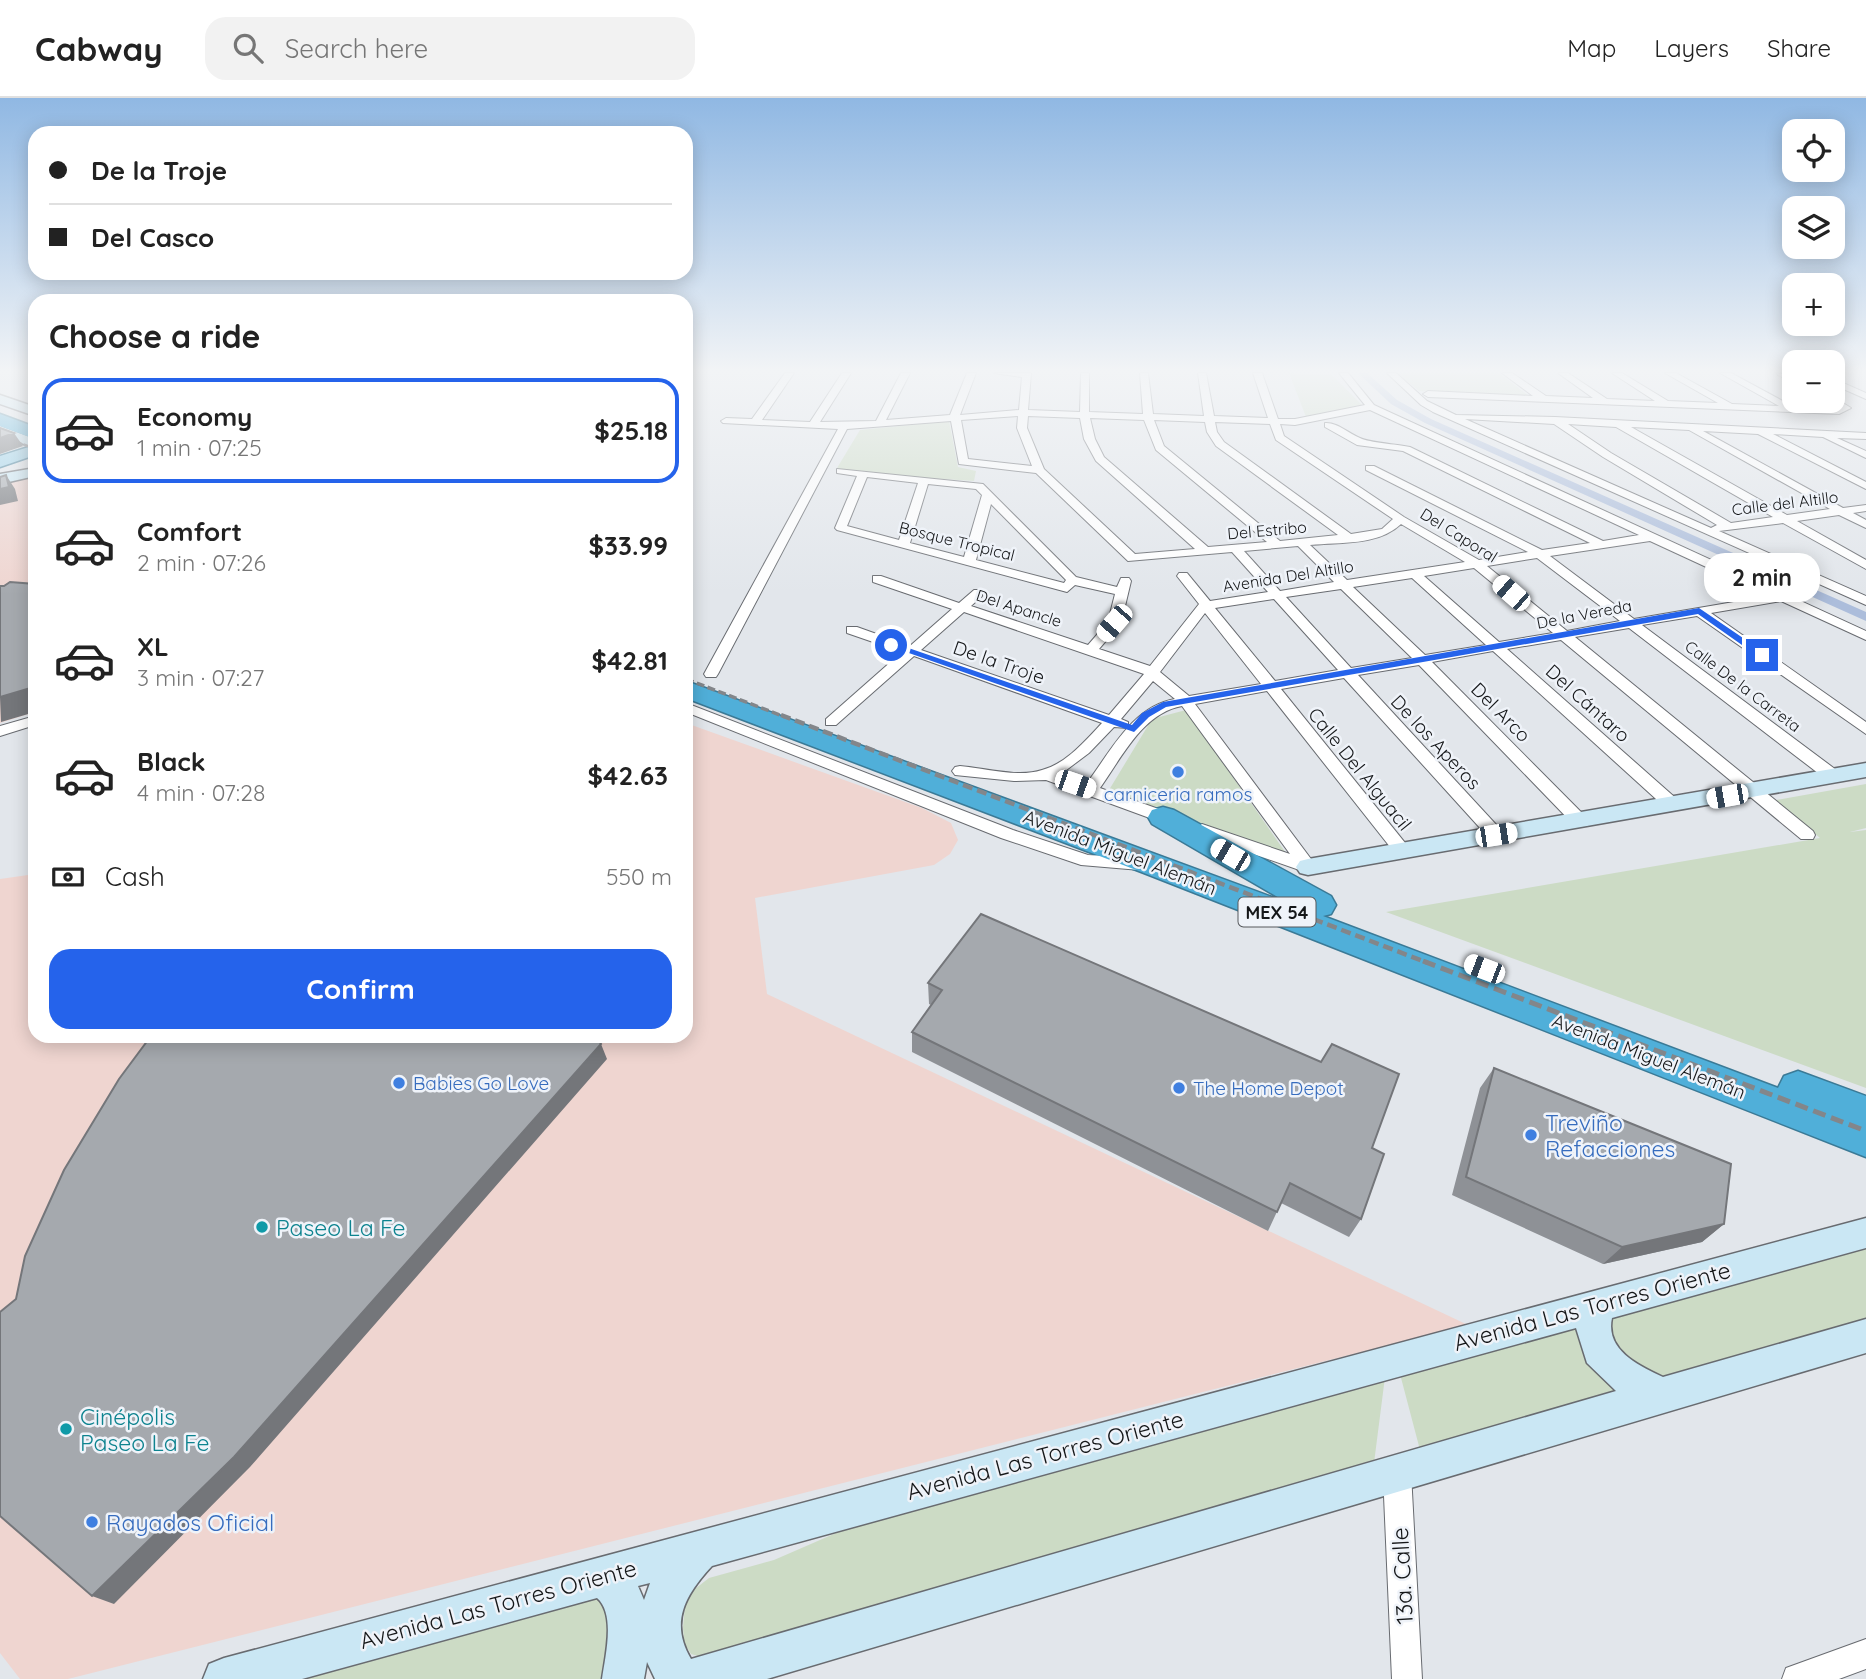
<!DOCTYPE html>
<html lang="en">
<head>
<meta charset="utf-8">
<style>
  body { margin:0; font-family:Quicksand,sans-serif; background:#f2f2f2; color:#222; height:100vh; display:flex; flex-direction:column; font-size:26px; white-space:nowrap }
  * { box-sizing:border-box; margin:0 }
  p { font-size:23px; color:#767676 }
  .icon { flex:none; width:38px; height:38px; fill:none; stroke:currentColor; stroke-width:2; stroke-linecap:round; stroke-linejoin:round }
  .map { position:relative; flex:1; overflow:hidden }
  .side { position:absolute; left:28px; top:196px; width:665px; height:749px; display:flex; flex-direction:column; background:#fff; border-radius:21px; box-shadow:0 4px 18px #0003 }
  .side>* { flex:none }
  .top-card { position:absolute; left:28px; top:28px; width:665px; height:154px; border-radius:21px; box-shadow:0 4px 18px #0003; display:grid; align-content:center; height:154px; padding:0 21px; background:#fff }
  .buttons { position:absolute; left:1782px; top:21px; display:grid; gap:14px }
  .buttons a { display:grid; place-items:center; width:63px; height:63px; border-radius:14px; background:#fff; box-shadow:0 4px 18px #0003; font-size:35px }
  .end { position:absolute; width:32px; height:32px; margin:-16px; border:9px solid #2563eb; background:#fff; box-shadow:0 0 0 4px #fff }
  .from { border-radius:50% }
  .bubble { position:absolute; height:49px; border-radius:21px; background:#fff; box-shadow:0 4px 18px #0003; font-size:23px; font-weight:700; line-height:49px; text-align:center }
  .car { position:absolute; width:21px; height:42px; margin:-21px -10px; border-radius:9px; box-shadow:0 0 5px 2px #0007; background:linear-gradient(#fff 24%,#345 0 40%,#fff 0 76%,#345 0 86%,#fff 0) }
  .top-card b { display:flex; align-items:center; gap:24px; height:66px; font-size:26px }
  .top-card b+b { border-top:2px solid #e0e0e0 }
  .top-card i { width:18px; height:18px; background:#222 }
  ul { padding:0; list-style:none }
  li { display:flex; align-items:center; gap:21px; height:105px; margin:0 14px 10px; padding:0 7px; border:4px solid transparent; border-radius:21px }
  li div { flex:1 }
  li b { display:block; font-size:26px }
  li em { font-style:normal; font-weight:700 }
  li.on { border-color:#2563eb }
  li>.icon { width:63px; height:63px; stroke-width:1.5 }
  h2 { padding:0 21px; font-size:32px; line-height:84px }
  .pay { display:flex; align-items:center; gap:18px; height:77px; padding:0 21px; font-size:26px }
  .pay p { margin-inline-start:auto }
  .cta { display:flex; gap:14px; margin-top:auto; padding:14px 21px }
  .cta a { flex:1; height:80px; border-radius:21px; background:#2563eb; color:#fff; font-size:28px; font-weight:700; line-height:80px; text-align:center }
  header { display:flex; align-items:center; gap:42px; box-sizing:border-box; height:98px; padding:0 35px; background:#fff; border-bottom:2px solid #e0e0e0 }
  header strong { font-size:33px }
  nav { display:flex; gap:38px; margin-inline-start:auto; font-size:24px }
  .search { width:490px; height:63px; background:#f2f2f2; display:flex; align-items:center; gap:18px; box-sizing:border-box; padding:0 24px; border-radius:21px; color:#767676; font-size:26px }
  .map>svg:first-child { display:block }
</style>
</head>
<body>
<header>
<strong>Cabway</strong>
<div class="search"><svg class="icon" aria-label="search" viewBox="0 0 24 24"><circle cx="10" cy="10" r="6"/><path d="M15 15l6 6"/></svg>Search here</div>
<nav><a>Map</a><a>Layers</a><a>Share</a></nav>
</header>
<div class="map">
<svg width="1866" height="1581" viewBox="0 0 1866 1581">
  <rect width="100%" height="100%" fill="#e2e6eb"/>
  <!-- commercial -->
  <path fill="#efd5d0" d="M35 377V614L0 625V385Z
    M686 625 922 710 951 725 958 742 950 756 934 767 755 800 767 896 1468 1227 68 1581H20L0 1555V781L35 776V938H686Z"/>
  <!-- green -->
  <path fill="#ccdbc5" d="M1289 275 1332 277 1363 308 1306 319Z
    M1397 275H1499L1529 298 1419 293Z
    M949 323 958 369 976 373 974 383 862 376 837 370 860 332Z
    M1186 612 1288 758 1109 692 1152 621Z
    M1866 686V730L1850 734 1866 732V990L1386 814 1820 740 1776 702Z
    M1866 1145V1223L1654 1285 1630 1274 1603 1225 1607 1218Z
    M1574 1227 1584 1248 1618 1294 1420 1352 1400 1276Z
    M1385 1279 1374 1365 701 1559 691 1556 684 1545 683 1529 685 1508 691 1494 709 1480 774 1462 873 1419Z
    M595 1496 615 1499 605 1581H292Z"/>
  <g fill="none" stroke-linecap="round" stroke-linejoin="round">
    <!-- canal -->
    <path fill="#acbddb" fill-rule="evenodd" d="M1358 275H1367L1397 302 1431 321 1866 514V523L1425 325 1391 306Z"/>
    <!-- street casing -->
    <g stroke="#686b70" stroke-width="2">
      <path id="street" d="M785 275H794L762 322 810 324 842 275H851L820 324 876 323 901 275H910L886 322 950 317 967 275H976L960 317 1019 312 1022 279 994 275H1031L1028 312 1080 314 1081 275H1089V314L1143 316 1140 275H1148L1153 316 1204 318 1198 275H1206L1214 318 1268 320 1253 275H1262L1278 321H1295L1365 307 1339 275H1348L1374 307 1866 533V542L1781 503 1711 515 1866 624V636L1697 518 1642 527 1839 674 1841 678 1839 682H1827L1629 530 1575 539 1813 733 1815 737 1813 741H1801L1561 542 1507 551 1679 703 1681 707 1679 711H1667L1493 553 1432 564 1587 720 1589 724 1587 728H1575L1419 567 1358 577 1502 733 1504 737 1502 741H1490L1344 580 1281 591 1410 751 1412 755 1410 759H1398L1267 593 1195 606 1314 765 1317 769 1308 775 1196 736 1194 732 1202 726 1290 756 1182 608C1143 615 1122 659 1100 690L1178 718 1180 722 1178 726H1166L1046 682 1014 683 955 677 952 673 955 669 960 668C985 670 1018 680 1042 672 1066 666 1086 642 1102 625L914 558 836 627H826V621L902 554 847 535V529H857L910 548 952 511 873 484V478H881L959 505 974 492H982V498L971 508 1088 547 1108 524 1115 496 1075 487 1067 494 837 432 835 430 857 378 837 375V371L983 386 1076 479 1117 489 1121 480H1129L1131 483 1121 525 1099 551 1150 568 1199 506 1177 478 1179 475H1187L1210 503 1268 494 1232 454 1128 463 1036 375 959 366 951 323 847 331 718 576 716 579H706L704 576 838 331 723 325 721 323 726 320 752 321ZM1370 312 1639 437 1603 443 1410 349C1396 346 1370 345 1360 340 1348 335 1337 324 1325 325V329L1357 347 1403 353 1590 445 1542 452 1374 368H1366V372L1528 454 1479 462 1404 419 1284 338 1280 326 1295 327ZM1018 318 1017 330 1032 368 968 361 961 322ZM1028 318 1080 320 1084 341 1096 363 1195 451 1135 456 1044 371 1027 330ZM1090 320 1144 322 1156 352 1267 444 1208 449 1104 359 1095 341ZM1154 322 1205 324 1207 334 1216 348 1338 437 1280 443 1164 348ZM1215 324 1270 326 1276 342 1393 421 1382 431 1351 436 1224 344 1217 334ZM867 379 918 385 899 442 847 428ZM928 386 976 391 982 397 964 459 910 445ZM991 406 1066 482 1064 485 976 462ZM1401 426 1465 464 1347 482 1310 447C1340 444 1378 448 1401 426ZM1650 443 1769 498 1634 521 1550 458ZM1298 448 1334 484 1280 493 1244 453ZM1537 460 1620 523 1567 533 1487 468ZM1474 470 1553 535 1499 544 1424 478ZM1412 480 1486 547 1425 557 1353 489ZM1341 491 1412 560 1351 570 1286 499ZM1274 501 1338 572 1275 583 1215 510ZM964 514 1144 576 1109 617 921 552ZM1205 515 1261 586 1189 598 1160 574ZM1153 583 1175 601C1133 608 1111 653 1087 685L1061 676 1089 655 1114 629 1128 630V624L1121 621Z
        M1387 275H1396L1427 303 1456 317 1555 319 1866 335V341L1837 340 1866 353V360L1823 339 1773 336 1866 384V391L1758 336 1703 333 1843 410 1866 407V413L1853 415 1866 422V430L1839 417 1797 423 1866 462V471L1783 425 1719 433 1866 498V507L1433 314 1421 307ZM1465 321 1554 326 1603 359 1717 427 1711 430ZM1568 326 1616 329 1773 419 1731 425 1611 355ZM1631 329 1689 332 1830 411 1787 417Z
        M1502 275H1512L1546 298 1593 300 1558 275H1568L1607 301 1655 303 1612 275H1622L1668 303 1718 305 1665 275H1676L1732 306 1779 308 1720 275H1731L1792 308 1839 310 1829 303H1832V298L1851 310 1839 316 1428 299 1423 296 1428 293 1533 298Z
        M1777 275 1794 278V285L1778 277Z
        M1832 280 1866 295V301L1832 286Z
        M686 605 1013 732 1088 757 1140 760 1149 766 1140 772 1081 767 1001 740 686 614Z
        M35 618V627L0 638V628Z
        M1397 1361 1407 1365 1411 1375 1422 1581H1392L1383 1375 1387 1365Z
        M1866 1541V1571L1839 1581H1782L1786 1570Z"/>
    </g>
    <!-- secondary casing -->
    <g stroke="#686b70" stroke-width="3">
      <path id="secondary" d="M0 297 35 309V318L0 306Z
        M0 328 35 341V350L0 337Z
        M35 370V378L0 386V376Z
        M1866 665V679L1308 777 1300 775 1296 769 1300 763 1308 761Z
        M1866 1120V1150L1612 1220C1605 1252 1639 1268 1663 1279L1866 1221V1255L767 1581H655L647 1564 644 1581H602C605 1559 616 1516 597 1500L302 1581H203L209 1566 224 1560ZM1576 1230 1587 1265 1616 1293 691 1561C669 1524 686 1496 712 1468ZM650 1485 644 1502 638 1488Z"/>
    </g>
    <!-- primary casing -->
    <g stroke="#3b7a96" stroke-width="3">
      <path id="primary" d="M35 347V357L0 369V358Z"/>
    </g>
    <!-- highway casing -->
    <g stroke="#3b7a96" stroke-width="3">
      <path id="highway" d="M0 316 35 329V341L0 328Z
        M686 583 1288 805 1152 726 1148 719 1152 712 1163 709 1174 712 1331 798 1336 807 1331 816 1323 818 1778 990 1784 978 1798 973 1866 998V1059L1144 775 686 600Z"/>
    </g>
    <!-- street -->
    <use href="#street" fill="#fff" fill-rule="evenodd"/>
    <!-- secondary -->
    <use href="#secondary" fill="#cae7f4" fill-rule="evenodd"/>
    <!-- primary -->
    <use href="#primary" fill="#96cfe8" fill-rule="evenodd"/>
    <!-- highway -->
    <use href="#highway" fill="#50afd9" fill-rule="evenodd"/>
    <!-- rail-far3 -->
    <path stroke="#83868a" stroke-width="2.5" stroke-dasharray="6 2.5" stroke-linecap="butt" d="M0 337 35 351"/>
    <!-- rail-far2 -->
    <path stroke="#83868a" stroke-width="3.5" stroke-dasharray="8 3.5" stroke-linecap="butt" d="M686 581 785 619"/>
    <!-- rail-far1 -->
    <path stroke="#83868a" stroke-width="4.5" stroke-dasharray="10 5" stroke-linecap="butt" d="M781 617 1428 865"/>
    <!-- rail -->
    <path stroke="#83868a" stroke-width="5" stroke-dasharray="13 6" stroke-linecap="butt" d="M1423 863 1866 1033"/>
  </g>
  <!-- wall -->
  <path fill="#8e9196" d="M928 885 1372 1050 1361 1121 1349 1139 1281 1105 1268 1133 912 954V934L931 907 929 906Z
    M1494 970 1724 1126 1702 1144 1603 1166 1452 1097 1480 990Z"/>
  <!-- shaded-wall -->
  <path fill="#74767a" d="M14 335 23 348 0 356V340Z
    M6 377 15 391 18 403 0 407V391Z
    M35 579V614L1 624 0 599Z
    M601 946 607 961 250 1369 114 1506 92 1498Z
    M1724 1126 1702 1144 1603 1166 1622 1149Z"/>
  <!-- building -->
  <path fill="#a5a9ae" stroke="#74767a" stroke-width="2" d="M0 330 14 335 0 340Z
    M6 377 9 389 0 391V379Z
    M10 484 35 486V579L32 580 34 589 0 599V488H4Z
    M981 816 1321 964 1332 946 1399 976 1372 1050 1384 1056 1361 1121 1290 1085 1277 1114 912 934 942 892 928 885Z
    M151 938H595L601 946 234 1359 92 1498 0 1418V1214L16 1201 25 1158 64 1072 119 981Z
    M1494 970 1731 1066 1724 1126 1622 1149 1466 1079Z"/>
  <!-- sky -->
  <linearGradient id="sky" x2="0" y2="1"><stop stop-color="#90b8e3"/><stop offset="0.55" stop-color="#f2f4f6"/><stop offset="1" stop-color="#f2f4f6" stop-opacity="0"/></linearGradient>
  <rect width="1866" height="496" fill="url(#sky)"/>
  <!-- route -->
  <path fill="#2563eb" d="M1699 510 1765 555V559H1759L1698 516 1166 609 1149 619 1134 634 886 547 894 545 1132 627 1142 615 1163 604Z"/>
  <!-- markers -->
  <g fill="#3f7fe0" stroke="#eff3f9" stroke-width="2.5">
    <circle cx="1178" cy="674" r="7"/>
    <circle cx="399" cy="985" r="7"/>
    <circle cx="1179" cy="990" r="7"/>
    <circle cx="1531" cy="1037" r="7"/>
    <circle cx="92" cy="1424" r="7"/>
  </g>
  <g fill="#0f9aa8" stroke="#eff3f9" stroke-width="2.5">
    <circle cx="262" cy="1129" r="7"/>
    <circle cx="66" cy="1331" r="7"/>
  </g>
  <g text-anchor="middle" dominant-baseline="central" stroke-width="5" stroke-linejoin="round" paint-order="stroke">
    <!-- far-street labels -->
    <g font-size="16" fill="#151719" stroke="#eff3f9">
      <text transform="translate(1785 405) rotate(-7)">Calle del Altillo</text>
      <text transform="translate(1267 432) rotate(-5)">Del Estribo</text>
      <text transform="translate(1459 437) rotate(32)">Del Caporal</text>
      <text transform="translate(957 443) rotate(14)">Bosque Tropical</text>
      <text transform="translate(1288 478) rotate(-9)">Avenida Del Altillo</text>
      <text transform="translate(1019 510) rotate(18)">Del Apancle</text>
      <text transform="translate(1584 516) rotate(-11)">De la Vereda</text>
      <text transform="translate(1743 588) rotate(37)">Calle De la Carreta</text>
    </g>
    <!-- shield labels -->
    <rect fill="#eff3f9" stroke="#56595c" stroke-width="2" x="1238.5" y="799.5" width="77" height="29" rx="5"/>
    <g font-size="18" font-weight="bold" fill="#151719">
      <text x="1277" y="814">MEX 54</text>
    </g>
    <!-- street labels -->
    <g font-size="19" fill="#151719" stroke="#eff3f9">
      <text transform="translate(999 564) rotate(19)">De la Troje</text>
      <text transform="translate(1588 605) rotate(42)">Del Cántaro</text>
      <text transform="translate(1501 614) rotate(45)">Del Arco</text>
      <text transform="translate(1436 644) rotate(47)">De los Aperos</text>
      <text transform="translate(1360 671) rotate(51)">Calle Del Alguacil</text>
      <text transform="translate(1120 754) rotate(21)">Avenida Miguel Alemán</text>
      <text transform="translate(1649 958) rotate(21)">Avenida Miguel Alemán</text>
    </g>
    <!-- shop labels -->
    <g font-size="19" fill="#366cbe" stroke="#eff3f9" text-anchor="start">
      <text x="1178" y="696" text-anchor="middle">carniceria ramos</text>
      <text x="413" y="985">Babies Go Love</text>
      <text x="1193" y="990">The Home Depot</text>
    </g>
    <!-- near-shop labels -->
    <g font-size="23" fill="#366cbe" stroke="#eff3f9" text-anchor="start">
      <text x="1545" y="1024">Treviño<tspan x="1545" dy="26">Refacciones</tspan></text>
      <text x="106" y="1424">Rayados Oficial</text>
    </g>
    <!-- near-culture labels -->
    <g font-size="23" fill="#0d838f" stroke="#eff3f9" text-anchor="start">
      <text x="276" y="1129">Paseo La Fe</text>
      <text x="80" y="1318">Cinépolis<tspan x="80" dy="26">Paseo La Fe</tspan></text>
    </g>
    <!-- near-street labels -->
    <g font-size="23" fill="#151719" stroke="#eff3f9">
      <text transform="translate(1592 1208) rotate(-15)">Avenida Las Torres Oriente</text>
      <text transform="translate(1045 1357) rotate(-15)">Avenida Las Torres Oriente</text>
      <text transform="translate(1402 1478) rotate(-93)">13a. Calle</text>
      <text transform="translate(498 1506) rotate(-15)">Avenida Las Torres Oriente</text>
    </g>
  </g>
</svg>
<div class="buttons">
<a><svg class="icon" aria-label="locate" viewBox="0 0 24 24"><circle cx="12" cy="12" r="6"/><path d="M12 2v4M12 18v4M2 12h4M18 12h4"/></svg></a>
<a><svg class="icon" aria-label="layers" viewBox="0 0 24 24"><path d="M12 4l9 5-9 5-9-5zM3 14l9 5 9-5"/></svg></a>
<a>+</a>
<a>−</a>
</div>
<i class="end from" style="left:891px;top:547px"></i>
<i class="end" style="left:1762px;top:557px"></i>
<div class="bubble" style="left:1704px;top:455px;width:116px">2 min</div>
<i class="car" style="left:1511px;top:495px;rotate:311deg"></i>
<i class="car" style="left:1114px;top:525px;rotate:221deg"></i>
<i class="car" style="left:1075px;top:686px;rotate:109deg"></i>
<i class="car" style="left:1727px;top:698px;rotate:260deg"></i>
<i class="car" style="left:1496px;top:737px;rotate:81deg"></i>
<i class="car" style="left:1230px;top:757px;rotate:300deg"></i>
<i class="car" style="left:1484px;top:871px;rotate:291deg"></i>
<div class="top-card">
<b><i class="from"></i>De la Troje</b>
<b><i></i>Del Casco</b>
</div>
<section class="side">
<h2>Choose a ride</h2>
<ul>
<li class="on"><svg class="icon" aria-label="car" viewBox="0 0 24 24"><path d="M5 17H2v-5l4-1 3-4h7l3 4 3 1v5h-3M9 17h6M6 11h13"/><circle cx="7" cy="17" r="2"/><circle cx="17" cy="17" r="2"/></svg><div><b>Economy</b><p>1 min · 07:25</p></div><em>$25.18</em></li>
<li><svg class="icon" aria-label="car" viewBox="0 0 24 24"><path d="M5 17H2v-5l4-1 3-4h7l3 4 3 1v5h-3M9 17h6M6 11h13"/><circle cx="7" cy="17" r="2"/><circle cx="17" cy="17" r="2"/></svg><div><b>Comfort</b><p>2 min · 07:26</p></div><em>$33.99</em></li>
<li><svg class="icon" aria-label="car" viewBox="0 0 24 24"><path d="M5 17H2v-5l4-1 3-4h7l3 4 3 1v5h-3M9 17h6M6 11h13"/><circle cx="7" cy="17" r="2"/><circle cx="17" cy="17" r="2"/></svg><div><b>XL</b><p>3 min · 07:27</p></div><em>$42.81</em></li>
<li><svg class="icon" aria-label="car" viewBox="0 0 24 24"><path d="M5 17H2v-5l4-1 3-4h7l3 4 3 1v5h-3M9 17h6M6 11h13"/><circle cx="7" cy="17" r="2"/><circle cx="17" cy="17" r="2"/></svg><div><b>Black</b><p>4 min · 07:28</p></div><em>$42.63</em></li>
</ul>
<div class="pay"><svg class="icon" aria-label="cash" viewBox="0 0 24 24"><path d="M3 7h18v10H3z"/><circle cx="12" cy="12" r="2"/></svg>Cash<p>550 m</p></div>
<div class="cta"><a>Confirm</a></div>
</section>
</div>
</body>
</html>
